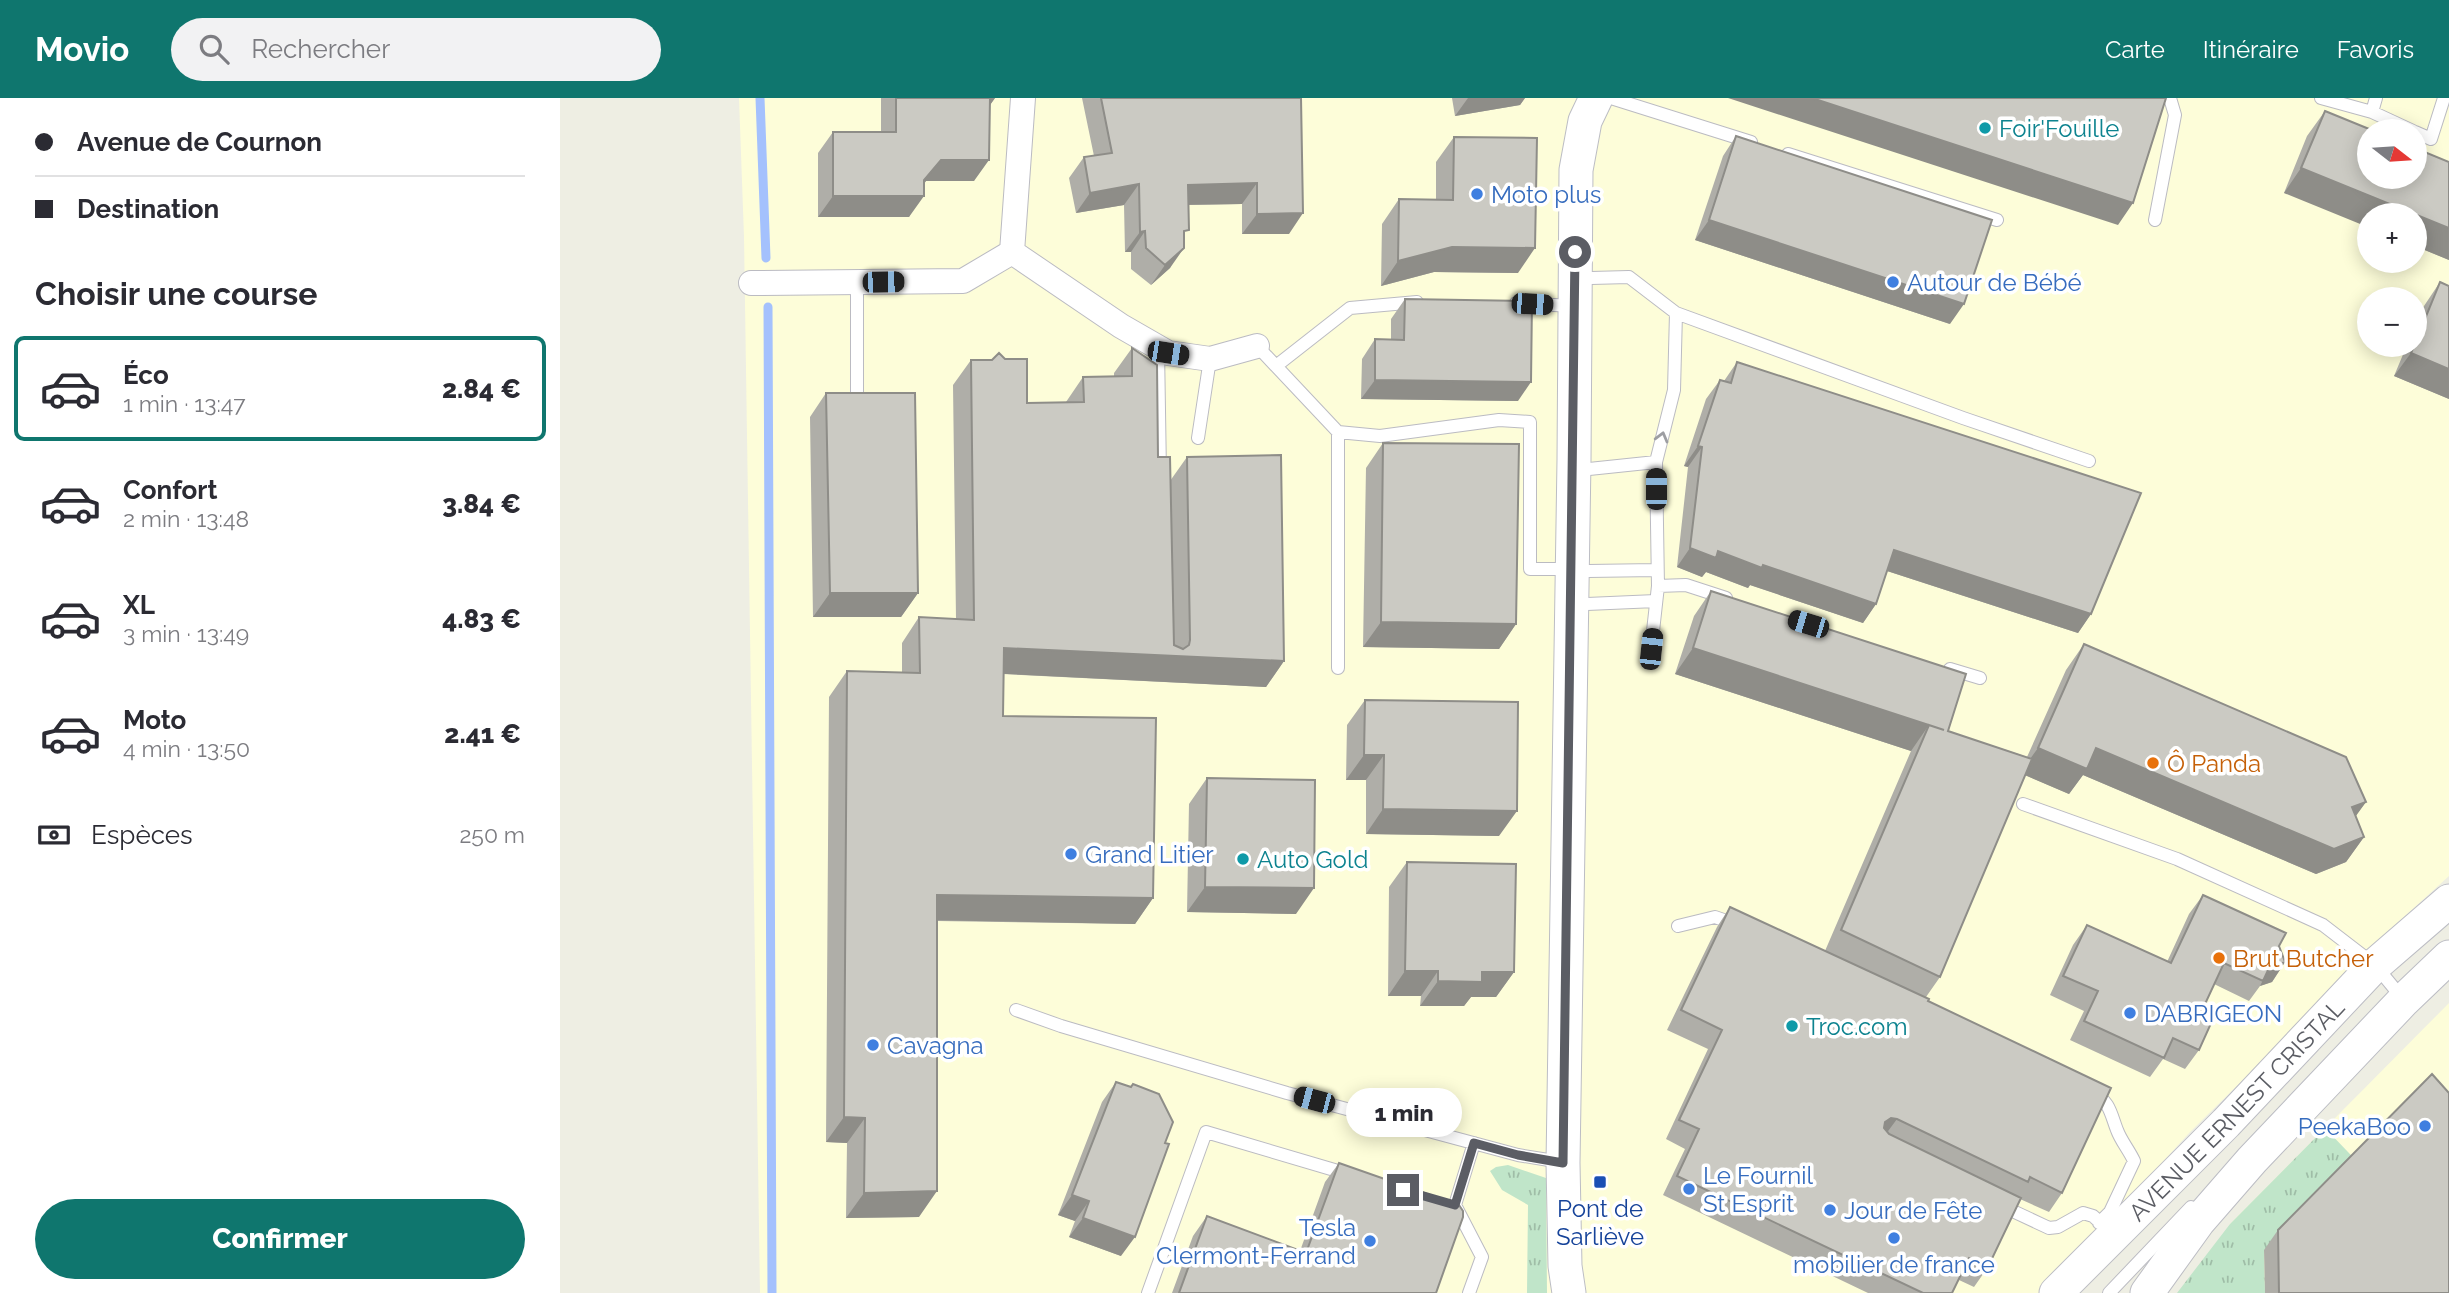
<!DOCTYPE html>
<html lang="fr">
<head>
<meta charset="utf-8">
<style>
  body { margin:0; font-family:Raleway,sans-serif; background:#f2f2f3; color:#2b2b33; height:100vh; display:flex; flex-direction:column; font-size:26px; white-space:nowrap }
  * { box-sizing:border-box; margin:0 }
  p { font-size:23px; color:#7c7c81 }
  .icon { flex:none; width:38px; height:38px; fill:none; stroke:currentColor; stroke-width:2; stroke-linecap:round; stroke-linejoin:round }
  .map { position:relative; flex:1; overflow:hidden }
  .panel { display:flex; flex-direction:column; background:#fff; width:560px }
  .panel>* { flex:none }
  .banner { display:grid; align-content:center; height:154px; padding:0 35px; background:#fff }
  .needle { width:46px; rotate:107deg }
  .buttons { position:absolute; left:1797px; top:21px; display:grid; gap:14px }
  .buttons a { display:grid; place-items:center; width:70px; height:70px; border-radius:50%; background:#fff; box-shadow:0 4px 18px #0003; font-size:35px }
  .end { position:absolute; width:32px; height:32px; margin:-16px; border:9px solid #5b5d64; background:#fff; box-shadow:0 0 0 4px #fff }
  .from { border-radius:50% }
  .bubble { position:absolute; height:49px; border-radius:24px; background:#fff; box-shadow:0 4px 18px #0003; font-size:23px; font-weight:800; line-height:49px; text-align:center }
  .car { position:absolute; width:21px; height:42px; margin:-21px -10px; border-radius:9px; box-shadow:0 0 5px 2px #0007; background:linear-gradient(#222 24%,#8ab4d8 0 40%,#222 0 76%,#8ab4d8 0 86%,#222 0) }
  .banner b { display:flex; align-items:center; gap:24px; height:66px; font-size:26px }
  .banner b+b { border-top:2px solid #e1e1e2 }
  .banner i { width:18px; height:18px; background:#2b2b33 }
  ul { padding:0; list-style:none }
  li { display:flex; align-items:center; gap:21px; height:105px; margin:0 14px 10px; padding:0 21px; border:4px solid transparent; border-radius:10px }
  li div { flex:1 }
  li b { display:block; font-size:26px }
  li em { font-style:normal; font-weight:800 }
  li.active { border-color:#0f766e }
  li>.icon { width:63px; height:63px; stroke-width:1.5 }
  h2 { padding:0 35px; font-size:32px; line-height:84px }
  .pay { display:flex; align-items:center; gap:18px; height:77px; padding:0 35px; font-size:26px }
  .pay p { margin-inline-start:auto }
  .primary-button { display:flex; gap:14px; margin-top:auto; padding:14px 35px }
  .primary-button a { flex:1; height:80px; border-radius:42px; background:#0f766e; color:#fff; font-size:28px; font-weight:800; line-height:80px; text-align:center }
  header { display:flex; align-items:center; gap:42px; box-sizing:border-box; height:98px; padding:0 35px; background:#0f766e; color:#fff }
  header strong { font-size:33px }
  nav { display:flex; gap:38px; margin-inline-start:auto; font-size:24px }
  .search { width:490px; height:63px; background:#f2f2f3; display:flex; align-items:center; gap:18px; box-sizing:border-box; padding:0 24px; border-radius:38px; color:#7c7c81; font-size:26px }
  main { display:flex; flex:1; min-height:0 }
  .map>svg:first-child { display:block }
</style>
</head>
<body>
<header>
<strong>Movio</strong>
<div class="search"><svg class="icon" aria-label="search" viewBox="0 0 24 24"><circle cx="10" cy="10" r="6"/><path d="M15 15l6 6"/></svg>Rechercher</div>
<nav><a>Carte</a><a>Itinéraire</a><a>Favoris</a></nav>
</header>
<main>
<section class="panel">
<div class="banner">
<b><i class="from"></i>Avenue de Cournon</b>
<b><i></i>Destination</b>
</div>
<h2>Choisir une course</h2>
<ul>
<li class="active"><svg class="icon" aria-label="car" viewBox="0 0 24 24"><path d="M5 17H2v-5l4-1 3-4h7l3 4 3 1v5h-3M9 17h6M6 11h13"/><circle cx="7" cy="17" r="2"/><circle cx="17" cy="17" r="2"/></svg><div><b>Éco</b><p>1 min · 13:47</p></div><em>2.84 €</em></li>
<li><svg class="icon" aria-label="car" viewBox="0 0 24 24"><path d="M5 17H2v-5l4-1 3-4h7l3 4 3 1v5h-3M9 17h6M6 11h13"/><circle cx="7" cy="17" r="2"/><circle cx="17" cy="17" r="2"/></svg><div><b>Confort</b><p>2 min · 13:48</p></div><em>3.84 €</em></li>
<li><svg class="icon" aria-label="car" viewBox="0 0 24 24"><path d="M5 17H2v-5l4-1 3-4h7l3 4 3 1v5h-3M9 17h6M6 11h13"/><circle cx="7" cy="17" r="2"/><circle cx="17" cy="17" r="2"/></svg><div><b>XL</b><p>3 min · 13:49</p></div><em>4.83 €</em></li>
<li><svg class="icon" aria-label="car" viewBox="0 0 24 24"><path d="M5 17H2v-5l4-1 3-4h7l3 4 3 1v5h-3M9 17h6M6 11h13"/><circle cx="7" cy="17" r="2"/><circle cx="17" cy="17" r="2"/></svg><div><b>Moto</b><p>4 min · 13:50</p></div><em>2.41 €</em></li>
</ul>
<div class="pay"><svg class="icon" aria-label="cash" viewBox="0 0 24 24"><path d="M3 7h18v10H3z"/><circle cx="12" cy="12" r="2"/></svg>Espèces<p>250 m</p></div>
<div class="primary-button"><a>Confirmer</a></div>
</section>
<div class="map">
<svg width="1889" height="1195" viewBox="0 0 1889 1195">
  <defs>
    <pattern id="grass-tufts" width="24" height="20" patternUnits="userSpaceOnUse" patternTransform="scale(1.75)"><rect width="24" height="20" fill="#c0e5c9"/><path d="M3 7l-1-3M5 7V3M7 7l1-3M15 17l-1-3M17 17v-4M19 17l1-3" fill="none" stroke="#9fbda7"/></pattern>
  </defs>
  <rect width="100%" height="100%" fill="#eeeee3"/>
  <!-- commercial -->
  <path fill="#fdfdd9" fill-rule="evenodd" d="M179 0H1889V778L1813 847 1771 895 1630 1034 1483 1195H200L184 139ZM1810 33H1855V79H1810ZM1810 117H1855V163H1810ZM1810 201H1855V247H1810Z
    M1889 905V1195H1650L1670 1126Z"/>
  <!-- grass -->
  <path fill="url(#grass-tufts)" d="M1765 1030 1856 1125 1704 1152 1705 1195H1617L1670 1126Z
    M948 1067 986 1080 987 1195H967L968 1107 942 1092 930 1073 936 1069Z"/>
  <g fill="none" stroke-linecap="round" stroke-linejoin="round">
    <!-- stream -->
    <path stroke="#a4c1fd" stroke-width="9" d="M200 0 206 160
      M208 209 212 1195"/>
    <!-- lane casing -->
    <g stroke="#bbbbc2" stroke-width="14">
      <path id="lane" d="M1051 0 1191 44
        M1761 0 1812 14 1853 33
        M1812 14 1816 0
        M1855 34 1871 41 1884 0
        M1228 56 1437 122
        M1595 122 1615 17 1610 0
        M1031 180 1069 179 1116 215 1403 320 1529 363
        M297 184V302
        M956 205 1014 208
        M697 248 778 334 820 338 939 322 970 324V471H1012
        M598 250 600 375
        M716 268 790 210 857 204
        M638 340 650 261
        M1029 371 1096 364 1114 292 1116 215
        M1028 473 1096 472
        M1098 488 1126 487 1166 500
        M1027 506 1096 503
        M1091 551 1098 488 1096 364
        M778 570V334
        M1390 571 1420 580
        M1463 706 1617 761 1763 827 1815 867 1843 901
        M1118 828 1155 819 1178 827
        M456 912 501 928 727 995 958 1057 1001 1064
        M1533 995C1550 1003 1551 1017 1557 1032 1561 1043 1569 1052 1574 1063L1550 1114 1539 1125
        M1442 1108 1489 1130 1498 1129 1523 1115 1533 1118 1544 1128
        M588 1195 646 1034 788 1076
        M909 1195 922 1159 895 1107 914 1045
        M1549 1195 1631 1109"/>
    </g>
    <!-- street casing -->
    <g stroke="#bbbbc2" stroke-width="26">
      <path id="street" d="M452 154 561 228 608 255 650 261 697 248
        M452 154 463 0
        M191 185 403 183 452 154"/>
    </g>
    <!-- secondary casing -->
    <g stroke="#bcbdc4" stroke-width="35">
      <g id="secondary">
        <path d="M1009 1195 1005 1168 1003 1065 1014 362 1016 72 1025 23 1036 0"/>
        <path id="s1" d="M1496 1195 1666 1025 1815 867 1889 803"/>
        <path d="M1587 1195 1638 1124 1692 1062 1844 902 1889 859"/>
      </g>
    </g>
    <!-- lane -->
    <use href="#lane" stroke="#fff" stroke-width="12"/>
    <!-- street -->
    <use href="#street" stroke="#fff" stroke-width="24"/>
    <!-- secondary -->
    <use href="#secondary" stroke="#fff" stroke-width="33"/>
  </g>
  <!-- wall -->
  <path fill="#afaea8" d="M321 0H435L430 7 414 83H366L364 86 349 119H258V55L273 34H321Z
    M522 0H741L729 136H682V106L629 107 624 140 610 170 591 187 571 171V154H565L564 107 516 115 509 80 524 59 534 58Z
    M892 0H965L960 7 895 18Z
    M1765 13 1889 64V162L1855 148V117L1724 95 1747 38Z
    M1176 38 1390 226 1135 142 1163 58Z
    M894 39 958 175 874 174 821 188 822 126 839 101 876 102V64Z
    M1880 184 1889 188V301L1834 278 1847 247H1855V229L1864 208Z
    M845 201 958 303 801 301 802 261 815 241H831V221Z
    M572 250 598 359 610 383 627 359 724 563 706 589 443 576V618L593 800 575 826 377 823 359 1119 286 1120 287 1045 266 1044 269 599 287 573 342 575V545L359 519 396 521 393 287 411 262 467 305 506 304 523 279 554 278V275Z
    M1177 264 1531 516 1518 535 1327 473 1316 506 1303 525 1190 487 1188 490 1146 474 1142 479 1117 469 1128 369 1124 368 1146 301 1160 282 1164 283Z
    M266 295 358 495 341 519H253L250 319Z
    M823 345 956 526 939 551 803 549 806 370Z
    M1151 493 1388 633 1467 659 1506 572 1524 546 1806 704 1795 718 1804 739 1786 764 1756 776 1523 677 1509 696 1465 677 1380 879 1366 899 1502 1095 1489 1114 1460 1101 1428 1169 1414 1189 1399 1182 1392 1195H1308L1103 1097 1125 1051 1106 1041 1148 951 1107 932 1157 829 1170 809 1265 853 1351 653 1115 576 1134 518Z
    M805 602 939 738 806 736V682H786L787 627Z
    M647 680 736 816 627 814 629 706Z
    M847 764 954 874 936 899H911L904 908H860L861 898H828L829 789Z
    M1643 797 1719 848 1725 864 1712 884 1700 888 1689 903 1654 886 1645 906 1639 952 1625 971 1603 961 1590 979 1510 942 1524 913 1490 897 1513 847 1527 827 1607 864 1629 816Z
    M556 984 561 1158 509 1139 515 1123 498 1117 542 1004Z
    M779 1065 876 1195H612L633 1138 647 1118 740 1153 765 1084Z
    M1718 1132 1889 1195H1705L1704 1152Z"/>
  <!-- shaded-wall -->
  <path fill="#8e8d88" d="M429 0H435L420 21Z
    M908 0H965L960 7 895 18Z
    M1168 0H1252L1573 105 1558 127Z
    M381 62H429L414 83H366L353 98H364L349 119H258L273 98Z
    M1741 70 1889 130V162L1855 148V117H1810V130L1724 95Z
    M697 85 682 106 614 107 628 87Z
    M579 86 564 107 516 115 530 95Z
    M743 115 729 136H682L697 116Z
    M1149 122 1404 206 1390 226 1135 142Z
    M585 133 571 154H565L580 134Z
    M892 149 975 150 958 175 874 174 821 188 838 163Z
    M624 150 610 170 591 187 605 167Z
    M1851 255 1889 271V301L1834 278Z
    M815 282 971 284 958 303 801 301Z
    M1138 348 1142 349 1128 369 1124 368Z
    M1130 450 1158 453 1203 467 1316 506 1303 525 1190 487 1188 490 1146 474 1142 479 1117 469Z
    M1334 452 1531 516 1518 535 1321 471Z
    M270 495H358L341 519H253Z
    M821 524 956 526 939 551 803 549Z
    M444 550 724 563 706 589 426 575Z
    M1133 550 1384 632 1369 627 1351 653 1115 576Z
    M1478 650H1536L1804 739 1786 764 1756 776 1523 677 1509 696 1460 675Z
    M804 657H824L806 682H786Z
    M1806 704 1788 729 1792 709Z
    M823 711 957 713 939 738 806 736Z
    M645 789 754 790 736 816 627 814Z
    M377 797 593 800 575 826 359 822Z
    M1725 864 1712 884 1700 888 1709 870Z
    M845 873H878L861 898H828Z
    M922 874H954L936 899H911L904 908H860L878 883Z
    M284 1019 305 1020 287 1045 266 1044Z
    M1331 1020 1337 1021 1323 1040 1325 1024Z
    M377 1093 359 1119 286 1120 304 1095Z
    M512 1097 529 1103 515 1123 498 1117Z
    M523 1120 575 1139 561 1158 509 1139Z"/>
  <!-- building -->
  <path fill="#cbcac3" stroke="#8e8d88" stroke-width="2" d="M336 0H430L429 62H381L364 82V98H273V34H336Z
    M541 0H741L743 115 697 116V85L628 87 629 132 624 133V150L605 167 586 150 585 133 580 134 579 86 530 95 524 59 552 55Z
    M1252 0H1606L1573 105Z
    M1765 13 1814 33H1810V79H1855V50L1889 64V130L1741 70Z
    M1176 38 1432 122 1404 206 1149 122Z
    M894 39 977 40 975 150 892 149 838 163 839 101 893 102Z
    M1880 184 1889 188V271L1851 255Z
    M845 201 972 203 971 284 815 282V241L844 242Z
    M572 250 597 267 598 359H610L614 547 623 551 629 547 630 542 627 359 721 357 724 563 444 550 443 618 596 620 593 800 377 797V1093L304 1095 305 1020 284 1019 287 573 360 575 359 519 414 522 411 262H432L439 255 445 261H467V305L524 304 523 279 572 278Z
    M1177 264 1581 395 1531 516 1334 452 1316 506 1203 467 1202 470 1158 453 1156 460 1130 450 1142 349 1138 348 1160 282 1171 285Z
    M266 295H355L358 495H270Z
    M823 345 959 346 956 526 821 524Z
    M1151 493 1406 576 1388 633 1472 661 1380 879 1281 832 1369 627 1384 632 1133 550Z
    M1524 546 1786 659 1806 704 1792 709 1804 739 1774 751 1536 650 1527 671 1478 650Z
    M805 602 958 604 957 713 823 711 824 657H804Z
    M647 680 755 682 754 790 645 789Z
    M847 764 956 766 954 874H922V884L878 883V873H845Z
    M1643 797 1726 835 1719 848 1725 864 1709 870 1703 883 1664 865 1645 906 1657 912 1639 952 1613 940 1604 960 1524 923 1538 893 1503 878 1527 827 1611 865Z
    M1170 809 1369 901 1368 903 1551 990 1502 1095 1470 1079 1468 1084 1337 1021 1331 1020 1325 1024 1324 1030 1329 1036 1461 1100 1428 1169 1409 1160 1392 1195H1363L1117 1078 1139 1031 1119 1022 1162 932 1121 912Z
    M1872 976 1889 995V1195H1719L1718 1132Z
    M556 984 571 989 573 986 599 996 613 1024 605 1045 609 1046 575 1139 523 1120 529 1103 512 1097Z
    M779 1065 899 1107 903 1113V1119L876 1195H619L647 1118 746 1155Z"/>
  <!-- one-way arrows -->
  <defs><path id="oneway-chevron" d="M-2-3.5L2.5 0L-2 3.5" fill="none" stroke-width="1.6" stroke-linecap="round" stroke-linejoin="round" transform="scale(1.75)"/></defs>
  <use stroke="#9d9ea2" href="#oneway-chevron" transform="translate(1102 339) rotate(-75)"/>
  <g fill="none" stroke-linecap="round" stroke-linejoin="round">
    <!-- route -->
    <path stroke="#5b5d64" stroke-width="9" d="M843 1092 895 1107 914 1045 958 1057 1003 1065 1015 154"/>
  </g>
  <!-- markers -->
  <g fill="#0f9aa8" stroke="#fff" stroke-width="2.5">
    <circle cx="1425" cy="30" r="7"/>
    <circle cx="683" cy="761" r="7"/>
    <circle cx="1232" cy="928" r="7"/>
  </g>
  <g fill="#3f7fe0" stroke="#fff" stroke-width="2.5">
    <circle cx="917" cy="96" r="7"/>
    <circle cx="1333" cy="184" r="7"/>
    <circle cx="511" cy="756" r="7"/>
    <circle cx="1570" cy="915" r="7"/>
    <circle cx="313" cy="947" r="7"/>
    <circle cx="1865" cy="1028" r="7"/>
    <circle cx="1129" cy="1091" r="7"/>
    <circle cx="1270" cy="1112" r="7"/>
    <circle cx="1334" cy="1140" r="7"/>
    <circle cx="810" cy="1143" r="7"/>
  </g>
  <g fill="#e8710a" stroke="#fff" stroke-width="2.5">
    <circle cx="1593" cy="665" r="7"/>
    <circle cx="1659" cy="860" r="7"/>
  </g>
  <rect fill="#1a4fb4" stroke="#fff" stroke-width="2.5" x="1033" y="1077" width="14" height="14" rx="3.5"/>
  <g text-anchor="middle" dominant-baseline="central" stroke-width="7" stroke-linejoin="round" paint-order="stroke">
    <!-- culture labels -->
    <g font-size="24" fill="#0d838f" stroke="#fff" text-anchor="start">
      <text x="1439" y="30">Foir'Fouille</text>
      <text x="697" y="761">Auto Gold</text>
      <text x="1246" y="928">Troc.com</text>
    </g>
    <!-- shop labels -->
    <g font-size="24" fill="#366cbe" stroke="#fff" text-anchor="start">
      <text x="931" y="96">Moto plus</text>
      <text x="1347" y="184">Autour de Bébé</text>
      <text x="525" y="756">Grand Litier</text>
      <text x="1584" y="915">DABRIGEON</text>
      <text x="327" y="947">Cavagna</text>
      <text x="1851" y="1028" text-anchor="end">PeekaBoo</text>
      <text x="1143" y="1077">Le Fournil<tspan x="1143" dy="28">St Esprit</tspan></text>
      <text x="1284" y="1112">Jour de Fête</text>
      <text x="796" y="1129" text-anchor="end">Tesla<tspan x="796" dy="28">Clermont-Ferrand</tspan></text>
      <text x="1334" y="1166" text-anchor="middle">mobilier de france</text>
    </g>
    <!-- food labels -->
    <g font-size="24" fill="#c56008" stroke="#fff" text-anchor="start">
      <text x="1607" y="665">Ô Panda</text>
      <text x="1673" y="860">Brut Butcher</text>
    </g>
    <!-- street labels -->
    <g font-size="24" fill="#5b5d64" stroke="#fff">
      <text stroke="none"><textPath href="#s1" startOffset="257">AVENUE ERNEST CRISTAL</textPath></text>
    </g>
    <!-- transit labels -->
    <g font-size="24" fill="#164399" stroke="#fff">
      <text x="1040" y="1110">Pont de<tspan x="1040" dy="28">Sarliève</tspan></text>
    </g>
  </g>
</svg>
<div class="buttons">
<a><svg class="needle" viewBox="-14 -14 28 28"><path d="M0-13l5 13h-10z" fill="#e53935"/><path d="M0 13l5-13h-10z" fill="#7c7c81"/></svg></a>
<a>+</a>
<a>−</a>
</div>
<i class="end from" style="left:1015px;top:154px"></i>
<i class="end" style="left:843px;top:1092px"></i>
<div class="bubble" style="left:786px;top:990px;width:116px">1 min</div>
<i class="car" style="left:323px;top:184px;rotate:89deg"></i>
<i class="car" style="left:972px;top:206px;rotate:93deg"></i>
<i class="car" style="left:608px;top:255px;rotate:99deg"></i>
<i class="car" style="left:1096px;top:391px;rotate:0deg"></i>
<i class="car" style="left:1248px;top:526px;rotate:287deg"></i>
<i class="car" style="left:1091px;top:551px;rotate:6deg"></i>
<i class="car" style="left:754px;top:1002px;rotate:285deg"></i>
</div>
</main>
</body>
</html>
